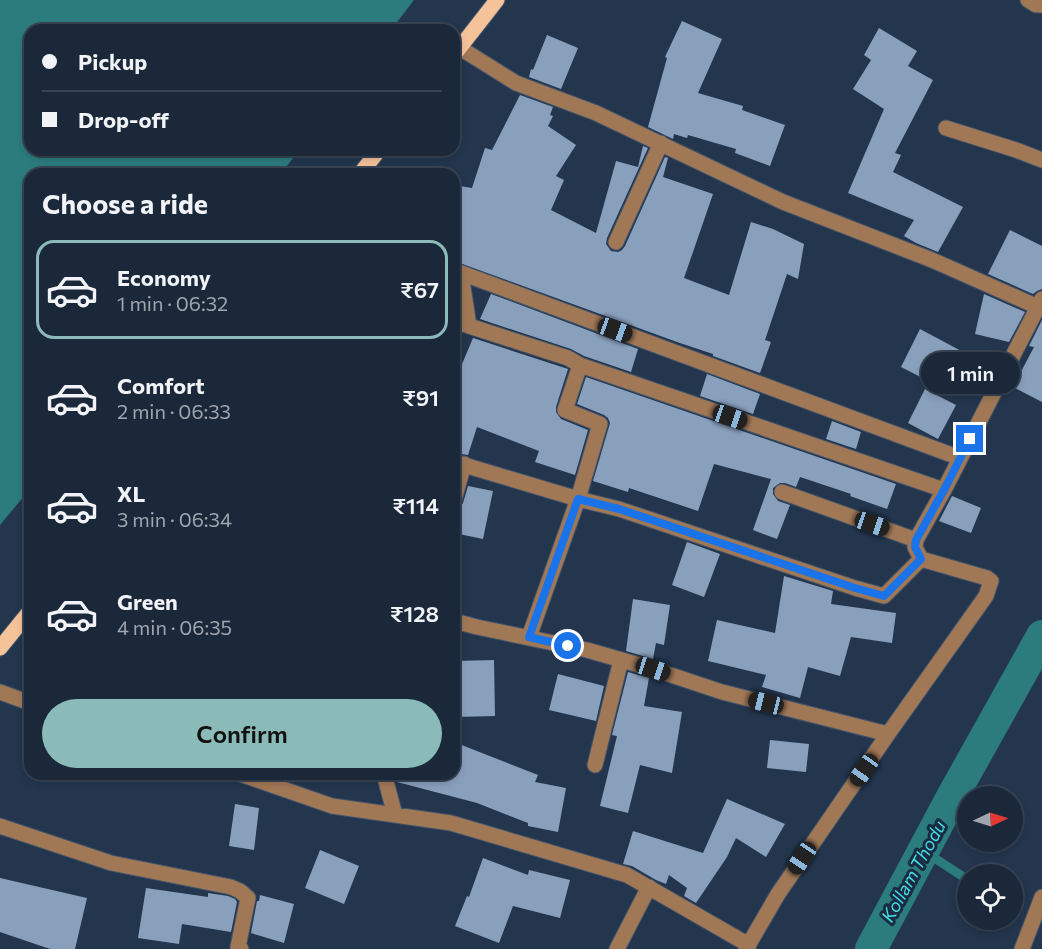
<!DOCTYPE html>
<html lang="en">
<head>
<meta charset="utf-8">
<style>
  body { margin:0; font-family:Commissioner,sans-serif; background:#233042; color:#f1f3f6; height:100vh; display:flex; flex-direction:column; font-size:22px; white-space:nowrap }
  * { box-sizing:border-box; margin:0 }
  p { font-size:20px; color:#9fa6af }
  .icon { flex:none; width:33px; height:33px; fill:none; stroke:currentColor; stroke-width:2; stroke-linecap:round; stroke-linejoin:round }
  .map { position:relative; flex:1; overflow:hidden }
  .side { position:absolute; left:24px; top:168px; width:436px; height:612px; display:flex; flex-direction:column; background:#1a283a; border-radius:18px; box-shadow:0 3px 9px #0003,0 0 0 2px #384454 }
  .side>* { flex:none }
  .guide { position:absolute; left:24px; top:24px; width:436px; height:132px; border-radius:18px; box-shadow:0 3px 9px #0003,0 0 0 2px #384454; display:grid; align-content:center; height:132px; padding:0 18px; background:#1a283a }
  .needle { width:39px; rotate:86deg }
  .tools { position:absolute; left:957px; top:786px; display:grid; gap:12px }
  .tools a { display:grid; place-items:center; width:66px; height:66px; border-radius:50%; background:#1a283a; box-shadow:0 3px 9px #0003,0 0 0 2px #384454; font-size:30px }
  .end { position:absolute; width:27px; height:27px; margin:-14px; border:8px solid #1a73e8; background:#fff; box-shadow:0 0 0 3px #fff }
  .from { border-radius:50% }
  .bubble { position:absolute; height:42px; border-radius:21px; background:#1a283a; box-shadow:0 3px 9px #0003,0 0 0 2px #384454; font-size:20px; font-weight:600; line-height:42px; text-align:center }
  .car { position:absolute; width:18px; height:36px; margin:-18px -9px; border-radius:8px; box-shadow:0 0 4px 2px #0007; background:linear-gradient(#222 24%,#8ab4d8 0 40%,#222 0 76%,#8ab4d8 0 86%,#222 0) }
  .guide b { display:flex; align-items:center; gap:21px; height:57px; font-size:22px }
  .guide b+b { border-top:2px solid #384454 }
  .guide i { width:15px; height:15px; background:#f1f3f6 }
  ul { padding:0; list-style:none }
  li { display:flex; align-items:center; gap:18px; height:99px; margin:0 12px 9px; padding:0 6px; border:3px solid transparent; border-radius:18px }
  li div { flex:1 }
  li b { display:block; font-size:22px }
  li em { font-style:normal; font-weight:600 }
  li.current { border-color:#8bbbb9 }
  li>.icon { width:54px; height:54px; stroke-width:1.5 }
  h2 { padding:0 18px; font-size:27px; line-height:72px }
  .primary-button { display:flex; gap:12px; margin-top:auto; padding:12px 18px }
  .primary-button a { flex:1; height:69px; border-radius:36px; background:#8bbbb9; color:#111; font-size:24px; font-weight:600; line-height:69px; text-align:center }
  .map>svg:first-child { display:block }
</style>
</head>
<body>
<div class="map">
<svg width="1042" height="949" viewBox="0 0 1042 949">
  <rect width="100%" height="100%" fill="#23364e"/>
  <!-- water -->
  <path fill="#2c7c7e" d="M0 0H414L391 30H30V150H299L281 174H30V489L0 525Z"/>
  <g fill="none" stroke-linecap="round" stroke-linejoin="round">
    <!-- stream -->
    <path stroke="#2c7c7e" stroke-width="9" d="M924 851 968 880"/>
    <!-- canal -->
    <path stroke="#2c7c7e" stroke-width="32" d="M871 949 952 797 1042 636"/>
  </g>
  <!-- building -->
  <path fill="#89a0bd" d="M682 21 722 39 698 93 743 106 742 110 785 125 770 166 735 153 736 149 688 135 687 138 674 134 673 139 648 127 667 58 665 57Z
    M879 28 917 51 908 66 933 80 895 153 901 155 893 172 963 207 938 252 916 243 904 236 914 220 848 193 884 109 853 89 871 60 864 55Z
    M547 35 578 48 561 89 529 77 531 69 533 70Z
    M520 95 553 107 550 115 553 116 548 126 576 145 556 176 564 180 551 210 596 233 616 161 638 167 643 146 648 148 607 238 606 244 611 251 618 252 622 250 625 246 665 157 668 158 663 177 713 194 684 278 729 295 751 222 773 229 804 244 798 279 787 274 765 340 771 342 760 373 713 356V354L677 342 454 261V185L472 188 485 148 492 150Z
    M1010 230 1042 246V289L1037 291 1033 294 988 274Z
    M491 294 638 349 631 372 584 356 571 349 480 319Z
    M984 294 1025 312 1009 342 975 334Z
    M1042 320V402L1013 387 1034 347 1029 346Z
    M920 329 965 353 946 390 901 367Z
    M473 338 568 369 556 407V412L561 419 588 430 575 475 535 462 539 451 477 427 468 455 454 453V383Z
    M707 374 760 394 753 414 700 396Z
    M586 377 896 484 887 509 850 496 851 494 800 477 796 487 785 483H780L773 488V494L778 501 790 505 777 539 753 530 771 479 714 464 698 511 629 488 628 492 593 481 610 423 608 418 604 415 577 404Z
    M925 389 956 405 938 439 908 423Z
    M832 421 861 432 856 449 826 439Z
    M468 486 493 491 483 539 454 533 459 508 463 503Z
    M952 496 981 508 971 533 939 521Z
    M687 542 720 554 704 597 672 585Z
    M784 576 833 591 831 604 896 613 892 643 851 637 840 676 808 667 800 698 762 687 766 675 708 661 717 620 775 633Z
    M633 599 670 605 664 645 656 643 653 659 626 651Z
    M494 660 495 716 454 717V661Z
    M628 672 649 678 644 706 682 712 672 773 640 765 628 813 600 806 617 736 612 735Z
    M558 674 604 686 596 721 549 710Z
    M770 740 809 744 806 772 767 768Z
    M454 742 538 775 535 782 566 788 558 832 528 826V823L477 803 397 782 398 774H454Z
    M727 799 785 824 766 857 736 838 727 857 696 903 684 896 687 888 669 875 666 884 656 880 632 866 623 864 633 831 703 853Z
    M235 804 259 808 254 850 229 846Z
    M320 850 359 866 344 904 305 888Z
    M483 858 528 875 529 870 570 880 560 918 513 906 499 943 455 926 467 896 469 897Z
    M0 878 87 898 75 949H51L44 947 0 932Z
    M146 888 208 897V893L228 896 235 899 237 902 231 932 182 924 179 944 138 938Z
    M260 895 294 904 284 943 251 933 257 901H259Z"/>
  <g fill="none" stroke-linecap="round" stroke-linejoin="round">
    <!-- minor casing -->
    <g stroke="#41536a" stroke-width="17">
      <path id="minor" d="M1028 0 1036 5H1042
        M460 48 516 83 596 113 783 202 932 260 1038 307
        M946 128 1016 150 1042 160
        M616 242 661 143
        M454 270 464 274 463 287 469 326 568 358 580 365 565 410 600 424 578 499 529 637
        M464 274 960 458
        M454 321 469 326
        M580 365 944 490
        M454 462 578 499 619 509 855 588 884 596 921 559
        M782 492 916 540
        M454 500 464 464
        M454 621 477 627 587 650 653 669 722 692 888 734
        M0 692 30 703
        M595 765 621 660
        M240 774 332 806 451 823 627 875 749 945
        M384 774 395 815
        M0 826 111 863 231 887 240 891 248 898 238 947 241 949
        M617 949 649 887
        M746 949 778 894 888 734 986 596 991 581 987 578 921 559 915 547 916 540 944 490 1042 299
        M1022 949 1042 897"/>
    </g>
    <!-- major casing -->
    <g stroke="#41536a" stroke-width="17">
      <path id="major" d="M454 55 497 0
        M360 174 379 150
        M0 648 30 611"/>
    </g>
    <!-- minor -->
    <use href="#minor" stroke="#a17856" stroke-width="15"/>
    <!-- major -->
    <use href="#major" stroke="#f5c39a" stroke-width="15"/>
  </g>
  <g fill="none" stroke-linecap="round" stroke-linejoin="round">
    <!-- route -->
    <path stroke="#1a73e8" stroke-width="8" d="M568 646 529 637 578 499 619 509 855 588 884 596 921 559 915 547 916 540 944 490 970 439"/>
  </g>
  <g text-anchor="middle" dominant-baseline="central" stroke-width="6" stroke-linejoin="round" paint-order="stroke">
    <!-- water labels -->
    <g font-size="18" font-style="italic" fill="#44dee3" stroke="#192c43">
      <text transform="translate(913 871) rotate(-61)">Kollam Thodu</text>
    </g>
  </g>
</svg>
<div class="tools">
<a><svg class="needle" viewBox="-14 -14 28 28"><path d="M0-13l5 13h-10z" fill="#e53935"/><path d="M0 13l5-13h-10z" fill="#9fa6af"/></svg></a>
<a><svg class="icon" aria-label="locate" viewBox="0 0 24 24"><circle cx="12" cy="12" r="6"/><path d="M12 2v4M12 18v4M2 12h4M18 12h4"/></svg></a>
</div>
<i class="end from" style="left:568px;top:646px"></i>
<i class="end" style="left:970px;top:439px"></i>
<div class="bubble" style="left:921px;top:352px;width:99px">1 min</div>
<i class="car" style="left:615px;top:330px;rotate:110deg"></i>
<i class="car" style="left:730px;top:417px;rotate:109deg"></i>
<i class="car" style="left:872px;top:524px;rotate:109deg"></i>
<i class="car" style="left:653px;top:669px;rotate:108deg"></i>
<i class="car" style="left:766px;top:703px;rotate:284deg"></i>
<i class="car" style="left:864px;top:770px;rotate:215deg"></i>
<i class="car" style="left:802px;top:858px;rotate:214deg"></i>
<div class="guide">
<b><i class="from"></i>Pickup</b>
<b><i></i>Drop-off</b>
</div>
<section class="side">
<h2>Choose a ride</h2>
<ul>
<li class="current"><svg class="icon" aria-label="car" viewBox="0 0 24 24"><path d="M5 17H2v-5l4-1 3-4h7l3 4 3 1v5h-3M9 17h6M6 11h13"/><circle cx="7" cy="17" r="2"/><circle cx="17" cy="17" r="2"/></svg><div><b>Economy</b><p>1 min · 06:32</p></div><em>₹67</em></li>
<li><svg class="icon" aria-label="car" viewBox="0 0 24 24"><path d="M5 17H2v-5l4-1 3-4h7l3 4 3 1v5h-3M9 17h6M6 11h13"/><circle cx="7" cy="17" r="2"/><circle cx="17" cy="17" r="2"/></svg><div><b>Comfort</b><p>2 min · 06:33</p></div><em>₹91</em></li>
<li><svg class="icon" aria-label="car" viewBox="0 0 24 24"><path d="M5 17H2v-5l4-1 3-4h7l3 4 3 1v5h-3M9 17h6M6 11h13"/><circle cx="7" cy="17" r="2"/><circle cx="17" cy="17" r="2"/></svg><div><b>XL</b><p>3 min · 06:34</p></div><em>₹114</em></li>
<li><svg class="icon" aria-label="car" viewBox="0 0 24 24"><path d="M5 17H2v-5l4-1 3-4h7l3 4 3 1v5h-3M9 17h6M6 11h13"/><circle cx="7" cy="17" r="2"/><circle cx="17" cy="17" r="2"/></svg><div><b>Green</b><p>4 min · 06:35</p></div><em>₹128</em></li>
</ul>
<div class="primary-button"><a>Confirm</a></div>
</section>
</div>
</body>
</html>
